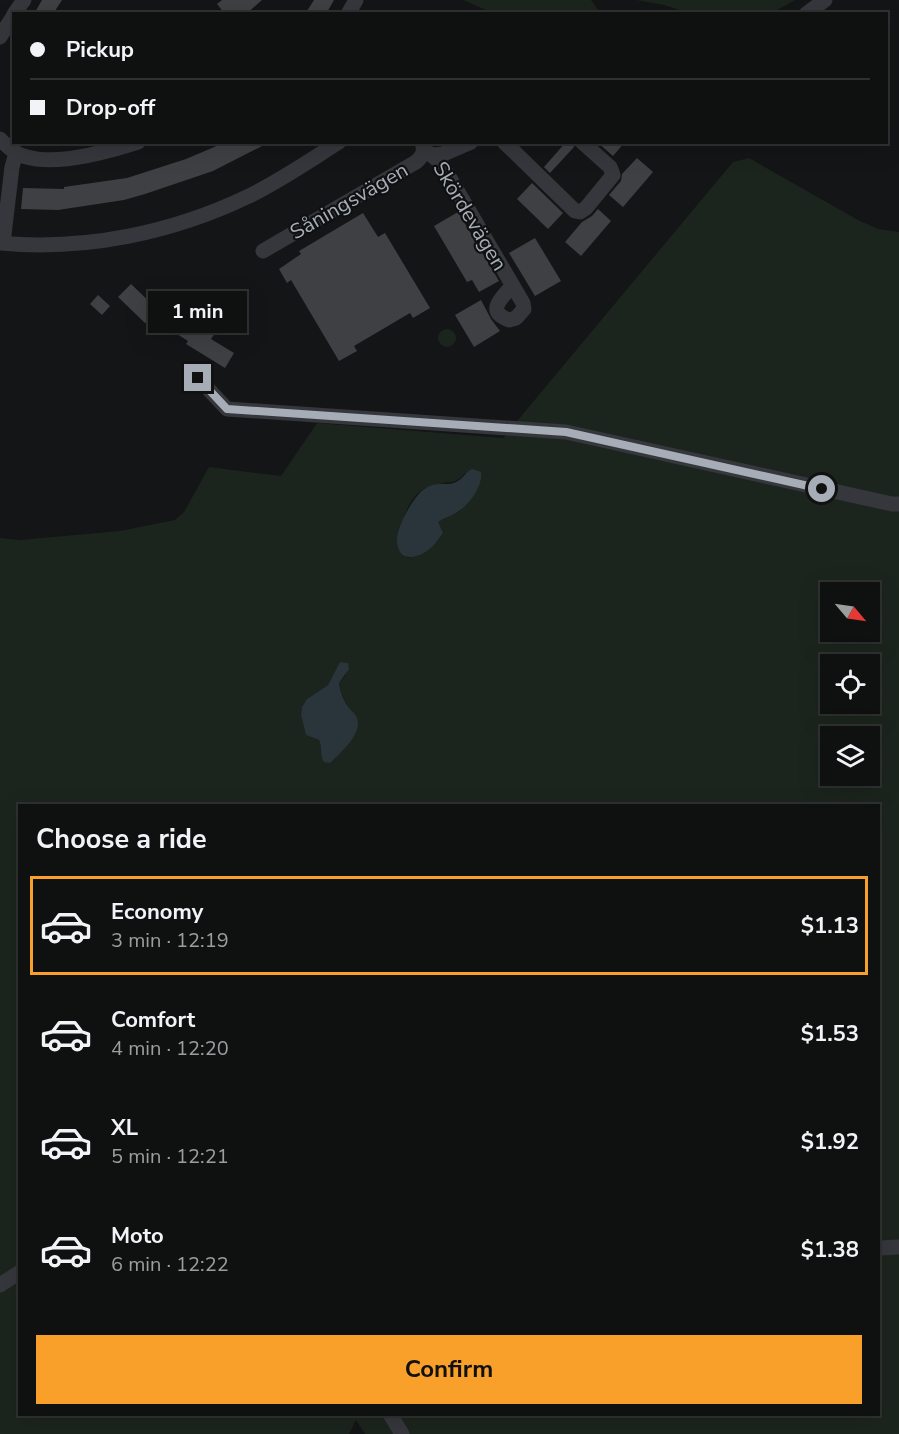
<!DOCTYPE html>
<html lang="en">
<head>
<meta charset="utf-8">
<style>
  body { margin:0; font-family:"Nunito Sans",sans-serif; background:#181919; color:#f1f3f6; height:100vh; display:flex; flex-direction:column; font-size:22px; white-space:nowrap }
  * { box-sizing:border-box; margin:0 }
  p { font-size:20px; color:#9b9d9f }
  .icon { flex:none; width:33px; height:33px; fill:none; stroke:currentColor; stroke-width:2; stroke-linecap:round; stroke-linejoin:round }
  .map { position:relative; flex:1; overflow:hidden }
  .sheet { position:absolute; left:18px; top:804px; width:862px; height:612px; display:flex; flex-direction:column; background:#0f1010; border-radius:0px; box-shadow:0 6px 24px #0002,0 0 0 2px #2f3030 }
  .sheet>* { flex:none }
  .banner { position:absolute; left:12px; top:12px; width:876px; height:132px; border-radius:0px; box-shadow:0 6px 24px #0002,0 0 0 2px #2f3030; display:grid; align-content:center; height:132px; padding:0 18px; background:#0f1010 }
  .needle { width:39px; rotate:119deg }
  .controls { position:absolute; left:820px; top:582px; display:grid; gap:12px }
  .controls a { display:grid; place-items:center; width:60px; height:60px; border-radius:0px; background:#0f1010; box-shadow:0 6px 24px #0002,0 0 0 2px #2f3030; font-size:30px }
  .end { position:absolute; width:27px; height:27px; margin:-14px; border:8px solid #a6adb7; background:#111; box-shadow:0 0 0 3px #111 }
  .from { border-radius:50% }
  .bubble { position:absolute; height:42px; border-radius:0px; background:#0f1010; box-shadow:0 6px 24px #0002,0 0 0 2px #2f3030; font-size:20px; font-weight:700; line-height:42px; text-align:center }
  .banner b { display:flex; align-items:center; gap:21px; height:57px; font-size:22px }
  .banner b+b { border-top:2px solid #2f3030 }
  .banner i { width:15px; height:15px; background:#f1f3f6 }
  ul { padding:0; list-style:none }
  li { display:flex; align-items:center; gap:18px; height:99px; margin:0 12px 9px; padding:0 6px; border:3px solid transparent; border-radius:0px }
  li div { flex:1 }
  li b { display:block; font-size:22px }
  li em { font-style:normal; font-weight:700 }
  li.selected { border-color:#f9a02a }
  li>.icon { width:54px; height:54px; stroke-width:1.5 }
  h2 { padding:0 18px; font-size:27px; line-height:72px }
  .action { display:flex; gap:12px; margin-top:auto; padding:12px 18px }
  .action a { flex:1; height:69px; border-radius:0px; background:#f9a02a; color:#111; font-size:24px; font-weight:700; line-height:69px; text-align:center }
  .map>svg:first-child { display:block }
</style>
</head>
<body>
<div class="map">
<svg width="899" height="1434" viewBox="0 0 899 1434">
  <rect width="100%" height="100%" fill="#141516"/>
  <!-- green -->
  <path fill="#1c251d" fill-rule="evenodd" d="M463 0H591L600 13H493Z
    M636 0H795L772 13 692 14 664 5Z
    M749 158 858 220 878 229 899 232V1434H365L356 1420 349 1434H0V538L20 540 120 531 175 520 184 512 209 467 281 476 317 423 503 438 733 162ZM465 473 478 488 459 512 437 522 443 533 430 549 408 558 397 541C401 525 407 500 422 490 427 487 435 486 440 484 453 480 454 485 465 473ZM831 592H870V632H831ZM831 664H870V704H831ZM337 668 346 675 339 683C341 696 347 706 356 716V732L342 751 322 745 319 740 306 735 301 715 302 707 307 699 328 685ZM831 736H870V776H831ZM20 806H879V1414H20Z
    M438 338a9 9 0 1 1 18 0a9 9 0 1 1-18 0Z"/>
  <!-- water -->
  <path fill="#2a353b" d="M472 469 481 472C483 487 468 506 456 513 450 517 443 518 438 522L443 533C439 538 435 544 431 548 419 558 399 564 397 542 396 528 412 499 423 490 437 479 448 488 458 481 463 478 466 472 472 469Z
    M340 662 348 663 349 669 339 683C340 692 344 702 350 709 351 710 356 715 356 716 365 732 340 753 330 763L324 762C319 754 323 747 319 740L306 735 301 715 302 707 307 699 328 685Z"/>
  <!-- building -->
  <path fill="#3e4043" d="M42 0H62L53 14H34Z
    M222 0H262L246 14H225L217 4Z
    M314 0H334L326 14H305Z
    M226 142H270L213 171 145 194 124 200 58 210 21 209 23 188 64 189V187L127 178 186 159Z
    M566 142H573L574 147 550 173 544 167Z
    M597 142H625L613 156Z
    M637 158 653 172 623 207 609 195 621 181 622 174Z
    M532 183 563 213 548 229 517 199Z
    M598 209 611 221 581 256 565 242 582 222 592 216Z
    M458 212 499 281 479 292 472 280 467 282 434 226Z
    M363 213 378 237 385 233 430 308 413 318 410 313 354 346 357 351 339 361 291 280 287 283 279 269 301 254 299 251Z
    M535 238 561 281 535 296 509 253Z
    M131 284 158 310 145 323 118 297Z
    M98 295 110 306 102 315 90 304Z
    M481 300 491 319 500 331 474 347 455 315Z
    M211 310 219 315 210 330 215 333 211 339 234 353 225 368 186 344 188 341 177 334 183 324 194 331 199 323 202 325Z"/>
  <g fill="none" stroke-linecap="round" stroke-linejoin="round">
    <!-- street -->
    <path stroke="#35373c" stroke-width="15" d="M14 14 24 0
      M348 14 356 0
      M806 14 825 0
      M0 37 14 15
      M0 139C8 147 16 155 27 157 58 166 107 152 138 142
      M504 142 575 211 580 212 586 208 613 175 610 167 582 142
      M424 149 441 163 523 303 524 309 516 318 509 320C485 311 502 298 512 286
      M432 155 443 154 471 142
      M0 243C85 251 172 233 249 196 280 181 309 161 339 142
      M3 243 12 167 16 153
      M263 251 416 162C423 156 425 151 422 142
      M198 378 227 409 566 432 892 504H899
      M879 1248 899 1247
      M0 1285 20 1272
      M390 1414 402 1434"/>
  </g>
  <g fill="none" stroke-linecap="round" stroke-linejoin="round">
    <!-- route -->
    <path stroke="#a6adb7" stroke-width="8" d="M198 378 227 409 566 432 822 489"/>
  </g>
  <g text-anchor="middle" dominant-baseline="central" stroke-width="4.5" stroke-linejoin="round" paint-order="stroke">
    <!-- street labels -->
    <g font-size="21" fill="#a6adb7" stroke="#0f1011">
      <text transform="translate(349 201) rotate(-30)">Såningsvägen</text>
      <text transform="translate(470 216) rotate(59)">Skördevägen</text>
    </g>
  </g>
</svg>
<div class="controls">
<a><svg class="needle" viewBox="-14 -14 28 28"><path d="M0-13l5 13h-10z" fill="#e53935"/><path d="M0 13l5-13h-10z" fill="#9b9d9f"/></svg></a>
<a><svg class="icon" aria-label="locate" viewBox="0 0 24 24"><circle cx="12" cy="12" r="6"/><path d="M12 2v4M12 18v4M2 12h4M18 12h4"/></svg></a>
<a><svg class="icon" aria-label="layers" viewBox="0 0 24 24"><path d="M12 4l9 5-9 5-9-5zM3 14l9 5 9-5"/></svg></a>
</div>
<i class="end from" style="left:822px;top:489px"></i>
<i class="end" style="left:198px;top:378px"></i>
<div class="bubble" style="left:148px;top:291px;width:99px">1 min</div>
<div class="banner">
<b><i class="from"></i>Pickup</b>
<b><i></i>Drop-off</b>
</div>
<section class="sheet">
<h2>Choose a ride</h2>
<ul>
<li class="selected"><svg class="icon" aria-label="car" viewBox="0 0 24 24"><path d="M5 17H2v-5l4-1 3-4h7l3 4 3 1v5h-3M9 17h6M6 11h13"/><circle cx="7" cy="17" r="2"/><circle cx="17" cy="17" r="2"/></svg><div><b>Economy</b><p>3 min · 12:19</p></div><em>$1.13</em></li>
<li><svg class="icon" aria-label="car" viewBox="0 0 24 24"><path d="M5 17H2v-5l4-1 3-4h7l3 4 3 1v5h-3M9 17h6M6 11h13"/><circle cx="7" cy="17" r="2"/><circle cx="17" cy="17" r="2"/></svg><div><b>Comfort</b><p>4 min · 12:20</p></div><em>$1.53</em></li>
<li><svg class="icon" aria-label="car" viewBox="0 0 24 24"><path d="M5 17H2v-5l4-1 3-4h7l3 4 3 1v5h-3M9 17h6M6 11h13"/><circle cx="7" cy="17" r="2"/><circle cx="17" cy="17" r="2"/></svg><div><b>XL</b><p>5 min · 12:21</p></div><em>$1.92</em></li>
<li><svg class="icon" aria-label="car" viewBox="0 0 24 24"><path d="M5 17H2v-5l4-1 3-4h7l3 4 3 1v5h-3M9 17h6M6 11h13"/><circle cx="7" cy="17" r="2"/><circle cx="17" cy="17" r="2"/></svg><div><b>Moto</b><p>6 min · 12:22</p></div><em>$1.38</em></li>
</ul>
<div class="action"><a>Confirm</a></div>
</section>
</div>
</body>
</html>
